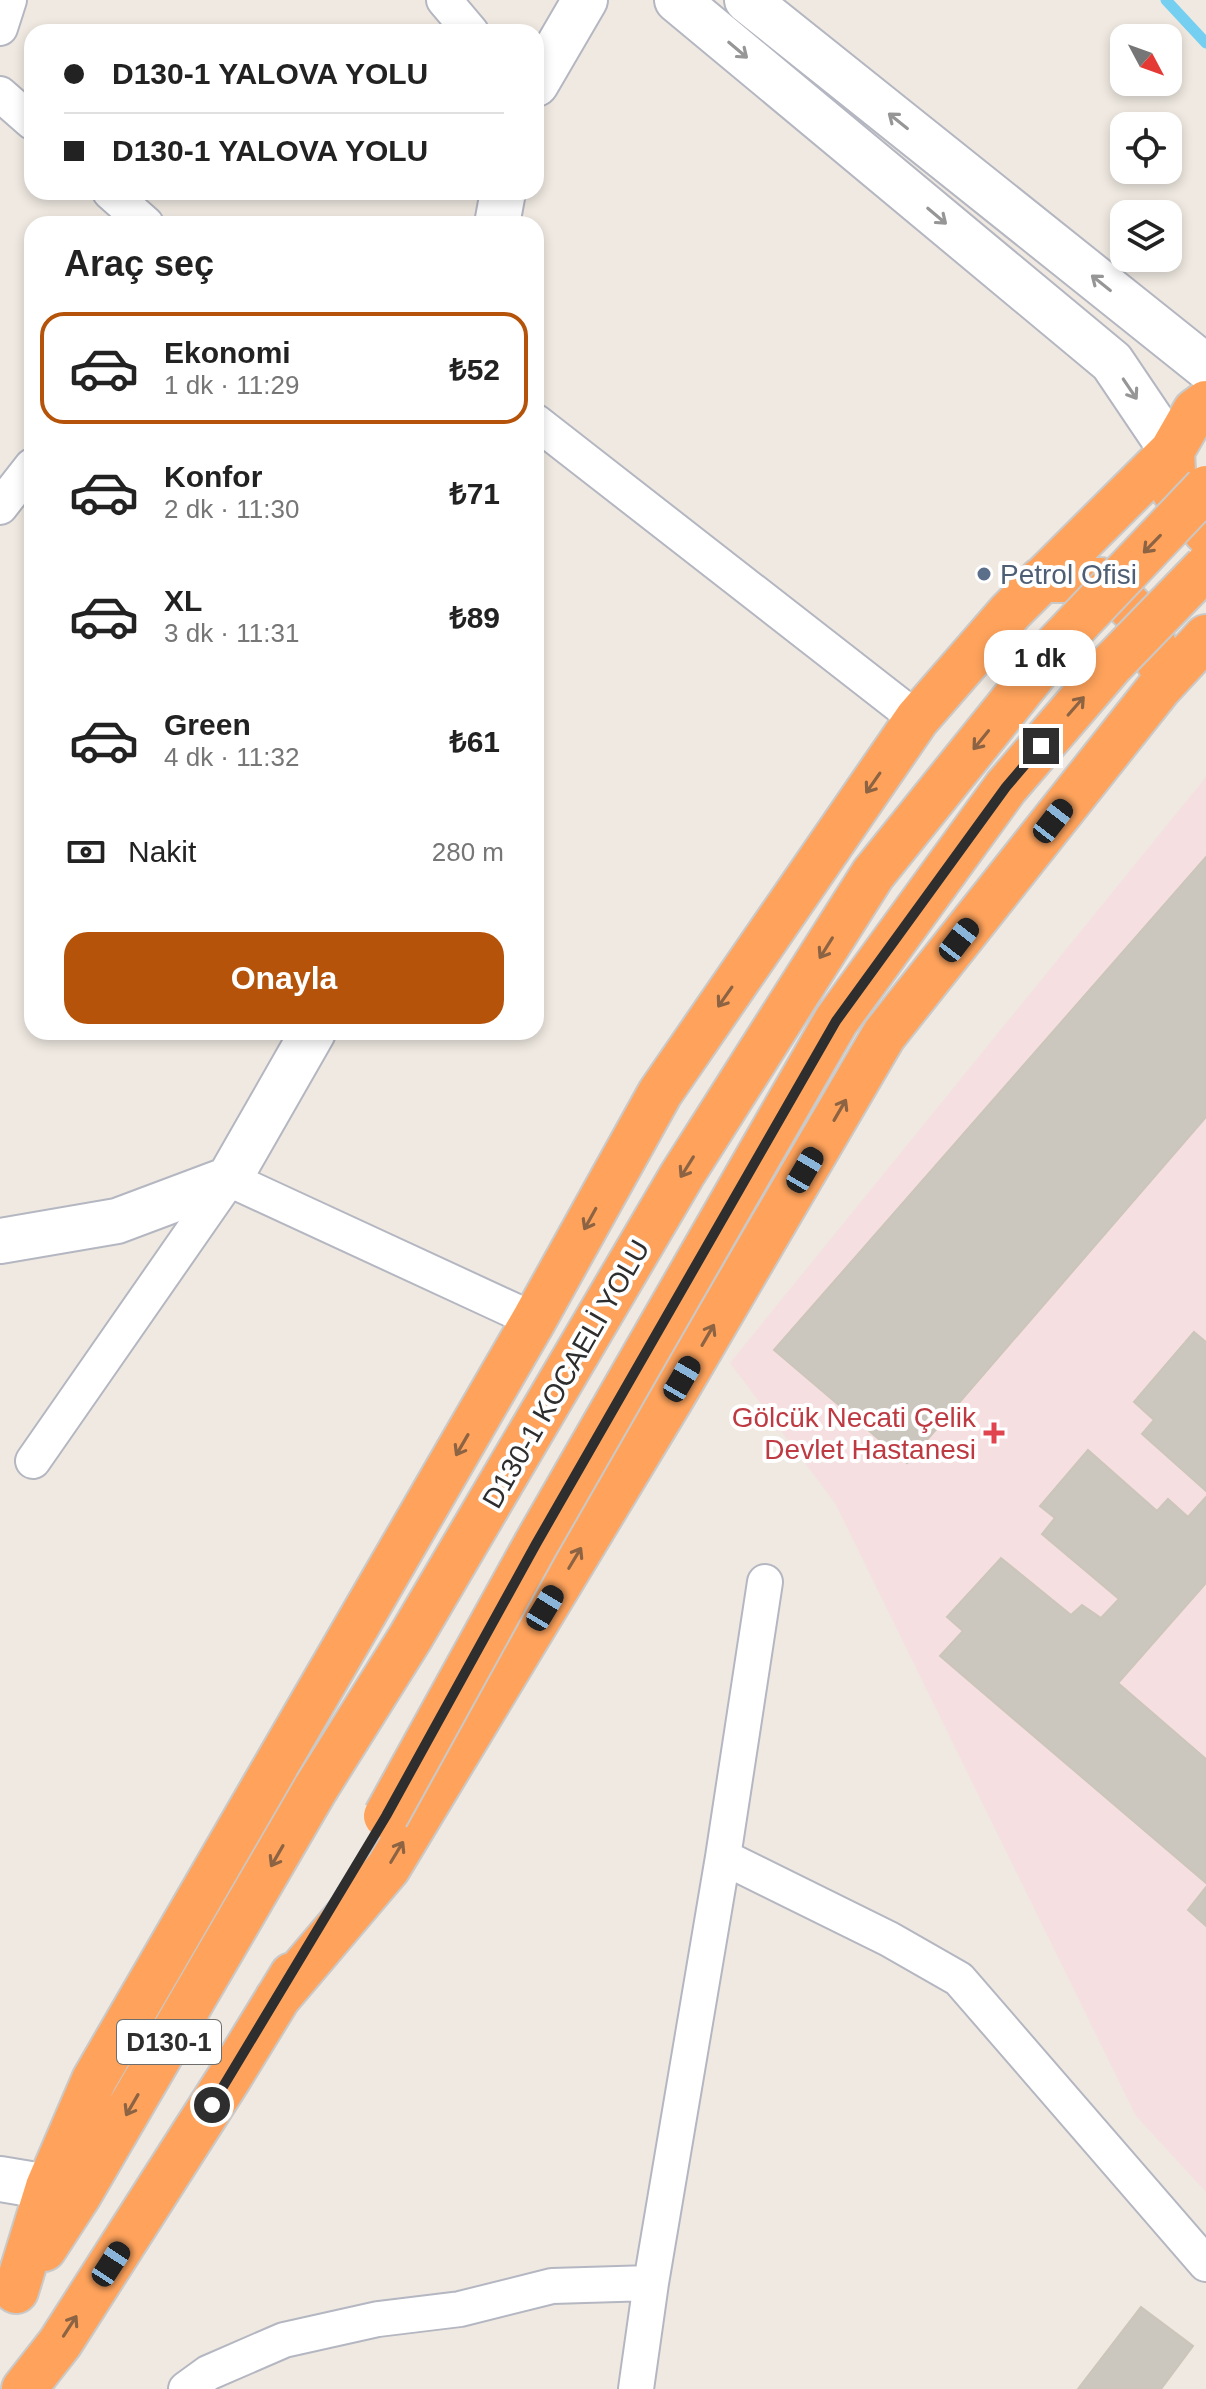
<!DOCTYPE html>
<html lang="tr">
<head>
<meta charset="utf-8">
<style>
  body { margin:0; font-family:Helvetica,sans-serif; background:#f2f2f2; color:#222; height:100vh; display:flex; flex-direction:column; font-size:30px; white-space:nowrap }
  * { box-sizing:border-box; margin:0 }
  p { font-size:26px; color:#767676 }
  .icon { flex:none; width:44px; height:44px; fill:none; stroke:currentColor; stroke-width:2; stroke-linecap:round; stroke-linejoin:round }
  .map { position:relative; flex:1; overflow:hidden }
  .drawer { position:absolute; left:24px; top:216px; width:520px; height:824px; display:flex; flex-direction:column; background:#fff; border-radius:24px; box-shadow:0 4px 12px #0003 }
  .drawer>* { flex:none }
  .hud { position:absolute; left:24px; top:24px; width:520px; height:176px; border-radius:24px; box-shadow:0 4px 12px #0003; display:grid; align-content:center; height:176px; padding:0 40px; background:#fff }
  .needle { width:52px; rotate:131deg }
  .buttons { position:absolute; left:1110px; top:24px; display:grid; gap:16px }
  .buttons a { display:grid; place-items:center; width:72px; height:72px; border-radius:16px; background:#fff; box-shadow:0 4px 12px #0003; font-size:40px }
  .end { position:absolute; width:36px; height:36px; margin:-18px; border:10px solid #2e2e2e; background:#fff; box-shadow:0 0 0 4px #fff }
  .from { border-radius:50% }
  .bubble { position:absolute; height:56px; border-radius:24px; background:#fff; box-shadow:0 4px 12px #0003; font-size:26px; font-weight:600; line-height:56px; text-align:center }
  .car { position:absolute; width:24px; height:48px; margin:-24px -12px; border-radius:10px; box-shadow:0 0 6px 2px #0007; background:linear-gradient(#222 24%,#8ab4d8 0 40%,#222 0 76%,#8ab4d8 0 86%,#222 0) }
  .hud b { display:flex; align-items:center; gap:28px; height:76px; font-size:30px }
  .hud b+b { border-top:2px solid #e0e0e0 }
  .hud i { width:20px; height:20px; background:#222 }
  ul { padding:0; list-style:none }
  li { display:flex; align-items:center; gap:24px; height:112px; margin:0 16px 12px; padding:0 24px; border:4px solid transparent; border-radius:24px }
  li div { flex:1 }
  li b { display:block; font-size:30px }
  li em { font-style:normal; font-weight:600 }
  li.on { border-color:#b45309 }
  li>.icon { width:72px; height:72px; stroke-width:1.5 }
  h2 { padding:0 40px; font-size:36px; line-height:96px }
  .pay { display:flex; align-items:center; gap:20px; height:88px; padding:0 40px; font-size:30px }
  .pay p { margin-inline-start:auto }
  .action { display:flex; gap:16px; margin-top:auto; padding:16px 40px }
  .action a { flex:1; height:92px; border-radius:24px; background:#b45309; color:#fff; font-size:32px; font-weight:600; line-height:92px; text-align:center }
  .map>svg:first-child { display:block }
</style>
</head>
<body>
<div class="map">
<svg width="1206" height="2389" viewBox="0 0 1206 2389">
  <rect width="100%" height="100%" fill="#efe9e1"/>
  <!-- medical -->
  <path fill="#f5dfe0" d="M1206 777V2192L1136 2116 835 1503 730 1363Z"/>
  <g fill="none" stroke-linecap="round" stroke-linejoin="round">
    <!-- stream -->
    <path stroke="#75cff0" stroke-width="11" d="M1166 0 1206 43"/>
  </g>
  <!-- building -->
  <path fill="#cbc7bf" stroke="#cbc5ba" stroke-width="2" d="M1206 857V1117L907 1463 774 1350Z
    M1194 1332 1206 1342V1491L1142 1434 1154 1420 1134 1402Z
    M1088 1450 1157 1511 1168 1499 1188 1517 1206 1497V1583L1118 1683 1206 1759V1883L940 1656 963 1631 947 1617 1001 1558 1071 1615 1082 1605 1101 1618 1119 1599 1042 1534 1055 1518 1040 1506Z
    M1206 1887V1926L1188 1910Z
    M1141 2307 1193 2346 1161 2389H1078Z"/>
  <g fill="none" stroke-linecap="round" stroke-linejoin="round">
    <!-- street casing -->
    <g stroke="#b4b7c1" stroke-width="38">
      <path id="street" d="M444 0 471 32
        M0 28 9 0
        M0 94 32 122
        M110 192 146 224
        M536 422 917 719
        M0 507 32 466
        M33 1461 229 1179 534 1320
        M723 1857 889 1939 959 1979 1206 2264
        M186 2389 208 2373 284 2340 378 2319 460 2309 552 2286 651 2283
        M636 2389 651 2283 723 1857 765 1582"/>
    </g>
    <!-- secondary casing -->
    <g stroke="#b4b7c1" stroke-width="48">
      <path id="secondary" d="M677 0 1112 362 1172 451
        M747 0 1206 367
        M536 84 585 0
        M497 224 503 192
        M0 1241 117 1221 229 1179 313 1032
        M0 2179 48 2187"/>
    </g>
    <!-- highway casing -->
    <g stroke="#c9c9c9" stroke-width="48">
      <path id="highway" d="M1206 403 1195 411 1172 451 1174 491 1206 532
        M1041 580H1100C1132 608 1150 619 1159 663
        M277 1999 388 1868 671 1399 884 1035 1159 688 1206 637
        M44 2249 79 2195 316 1788
        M16 2291 48 2187 94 2080 534 1320 660 1093 917 719 1010 612 1172 451
        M24 2389 60 2343 229 2078 292 1975"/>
    </g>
    <!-- street -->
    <use href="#street" stroke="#fff" stroke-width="34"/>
    <!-- secondary -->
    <use href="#secondary" stroke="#fff" stroke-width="44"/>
    <!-- highway -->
    <use href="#highway" stroke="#ffa35c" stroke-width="44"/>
    <!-- highway-bridge casing -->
    <g stroke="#c9c9c9" stroke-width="48" stroke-linecap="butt">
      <path id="highway-bridge" d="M316 1788 410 1638 682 1175 873 874 1058 644 1206 488
        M386 1816 536 1544 836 1021 1006 787 1111 665 1206 567"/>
    </g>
    <!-- highway-bridge -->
    <use href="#highway-bridge" stroke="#ffa35c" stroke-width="44"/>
  </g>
  <!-- one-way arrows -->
  <defs><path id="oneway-shaft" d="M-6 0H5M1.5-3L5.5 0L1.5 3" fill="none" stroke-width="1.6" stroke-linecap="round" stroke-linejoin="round" transform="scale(2)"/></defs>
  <g stroke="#969696">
    <use href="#oneway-shaft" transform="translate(738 50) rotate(40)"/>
    <use href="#oneway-shaft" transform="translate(898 121) rotate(-141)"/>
    <use href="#oneway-shaft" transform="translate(937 216) rotate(40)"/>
    <use href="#oneway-shaft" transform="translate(1101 283) rotate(-141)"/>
    <use href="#oneway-shaft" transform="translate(1130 389) rotate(56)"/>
  </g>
  <g stroke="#8c6343">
    <use href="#oneway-shaft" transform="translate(1152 544) rotate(134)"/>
    <use href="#oneway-shaft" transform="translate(1076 706) rotate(-49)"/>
    <use href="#oneway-shaft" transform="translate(981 740) rotate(129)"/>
    <use href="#oneway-shaft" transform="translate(873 783) rotate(125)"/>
    <use href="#oneway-shaft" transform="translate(826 948) rotate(122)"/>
    <use href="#oneway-shaft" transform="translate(725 997) rotate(125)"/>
    <use href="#oneway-shaft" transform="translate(840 1110) rotate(-60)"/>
    <use href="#oneway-shaft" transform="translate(687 1167) rotate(122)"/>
    <use href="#oneway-shaft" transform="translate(590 1219) rotate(119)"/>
    <use href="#oneway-shaft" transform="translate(708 1335) rotate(-60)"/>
    <use href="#oneway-shaft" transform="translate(462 1445) rotate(120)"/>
    <use href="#oneway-shaft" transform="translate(575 1558) rotate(-59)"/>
    <use href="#oneway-shaft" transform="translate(397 1852) rotate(-59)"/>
    <use href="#oneway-shaft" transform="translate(277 1856) rotate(120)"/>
    <use href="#oneway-shaft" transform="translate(132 2105) rotate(120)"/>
    <use href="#oneway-shaft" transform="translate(70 2326) rotate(-57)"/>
  </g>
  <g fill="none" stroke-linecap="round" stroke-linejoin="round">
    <!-- route -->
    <path stroke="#2e2e2e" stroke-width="10" d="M212 2105 386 1816 536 1544 836 1021 1006 787 1041 746"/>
  </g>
  <!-- markers -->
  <circle fill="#5c6f8a" stroke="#fff" stroke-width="3" cx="984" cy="574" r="8"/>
  <path fill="#e0444e" stroke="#fff" stroke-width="3" d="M990 1421h8v8h8v8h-8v8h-8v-8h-8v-8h8z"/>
  <g text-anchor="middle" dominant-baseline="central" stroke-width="8" stroke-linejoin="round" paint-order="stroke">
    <!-- shield labels -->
    <rect fill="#fff" stroke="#6d6d6d" stroke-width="2" x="117" y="2020" width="104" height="44" rx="6"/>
    <g font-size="26" font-weight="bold" fill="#2e2e2e">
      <text x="169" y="2042">D130-1</text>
    </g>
    <!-- service labels -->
    <g font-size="28" fill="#4e5e75" stroke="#fff" text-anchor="start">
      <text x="1000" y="574">Petrol Ofisi</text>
    </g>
    <!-- street labels -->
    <g font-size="28" fill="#2e2e2e" stroke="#fff">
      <text transform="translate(566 1374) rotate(-60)">D130-1 KOCAELİ YOLU</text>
    </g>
    <!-- health labels -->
    <g font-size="28" fill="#be3a42" stroke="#fff" text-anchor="end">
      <text x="976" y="1417">Gölcük Necati Çelik<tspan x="976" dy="32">Devlet Hastanesi</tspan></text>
    </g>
  </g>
</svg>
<div class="buttons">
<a><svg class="needle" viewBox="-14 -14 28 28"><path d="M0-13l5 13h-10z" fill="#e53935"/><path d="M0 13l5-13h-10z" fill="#767676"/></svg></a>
<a><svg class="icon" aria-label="locate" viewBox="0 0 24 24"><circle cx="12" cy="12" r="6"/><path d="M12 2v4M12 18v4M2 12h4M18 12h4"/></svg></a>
<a><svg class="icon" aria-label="layers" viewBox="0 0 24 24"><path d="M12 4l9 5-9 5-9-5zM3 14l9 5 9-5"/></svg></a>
</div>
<i class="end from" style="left:212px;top:2105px"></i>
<i class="end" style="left:1041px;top:746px"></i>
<div class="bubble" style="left:984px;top:630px;width:112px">1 dk</div>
<i class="car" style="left:1053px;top:821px;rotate:38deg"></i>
<i class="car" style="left:959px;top:940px;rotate:38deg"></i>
<i class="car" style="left:805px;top:1170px;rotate:30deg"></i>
<i class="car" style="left:682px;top:1379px;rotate:30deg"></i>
<i class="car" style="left:545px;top:1608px;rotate:31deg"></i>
<i class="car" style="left:111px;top:2264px;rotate:33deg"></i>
<div class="hud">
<b><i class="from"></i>D130-1 YALOVA YOLU</b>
<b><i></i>D130-1 YALOVA YOLU</b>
</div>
<section class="drawer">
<h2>Araç seç</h2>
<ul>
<li class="on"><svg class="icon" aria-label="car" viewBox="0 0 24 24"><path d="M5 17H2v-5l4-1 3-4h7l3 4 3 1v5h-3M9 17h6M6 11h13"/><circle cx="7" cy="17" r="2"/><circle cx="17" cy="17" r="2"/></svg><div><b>Ekonomi</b><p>1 dk · 11:29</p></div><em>₺52</em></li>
<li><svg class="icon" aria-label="car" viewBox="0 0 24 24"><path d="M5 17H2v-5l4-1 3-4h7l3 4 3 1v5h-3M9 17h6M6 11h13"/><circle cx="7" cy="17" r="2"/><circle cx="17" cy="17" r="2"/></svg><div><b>Konfor</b><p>2 dk · 11:30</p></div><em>₺71</em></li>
<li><svg class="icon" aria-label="car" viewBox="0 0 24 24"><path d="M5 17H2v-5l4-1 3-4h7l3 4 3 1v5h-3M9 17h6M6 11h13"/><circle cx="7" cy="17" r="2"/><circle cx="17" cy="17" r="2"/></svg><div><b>XL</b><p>3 dk · 11:31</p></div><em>₺89</em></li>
<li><svg class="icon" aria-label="car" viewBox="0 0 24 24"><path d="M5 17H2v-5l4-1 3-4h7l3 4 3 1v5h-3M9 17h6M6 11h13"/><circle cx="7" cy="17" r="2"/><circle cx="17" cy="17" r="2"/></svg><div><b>Green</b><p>4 dk · 11:32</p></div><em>₺61</em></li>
</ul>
<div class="pay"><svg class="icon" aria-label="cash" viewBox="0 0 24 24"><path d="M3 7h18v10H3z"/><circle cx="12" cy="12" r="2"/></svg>Nakit<p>280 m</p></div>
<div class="action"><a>Onayla</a></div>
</section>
</div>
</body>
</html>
